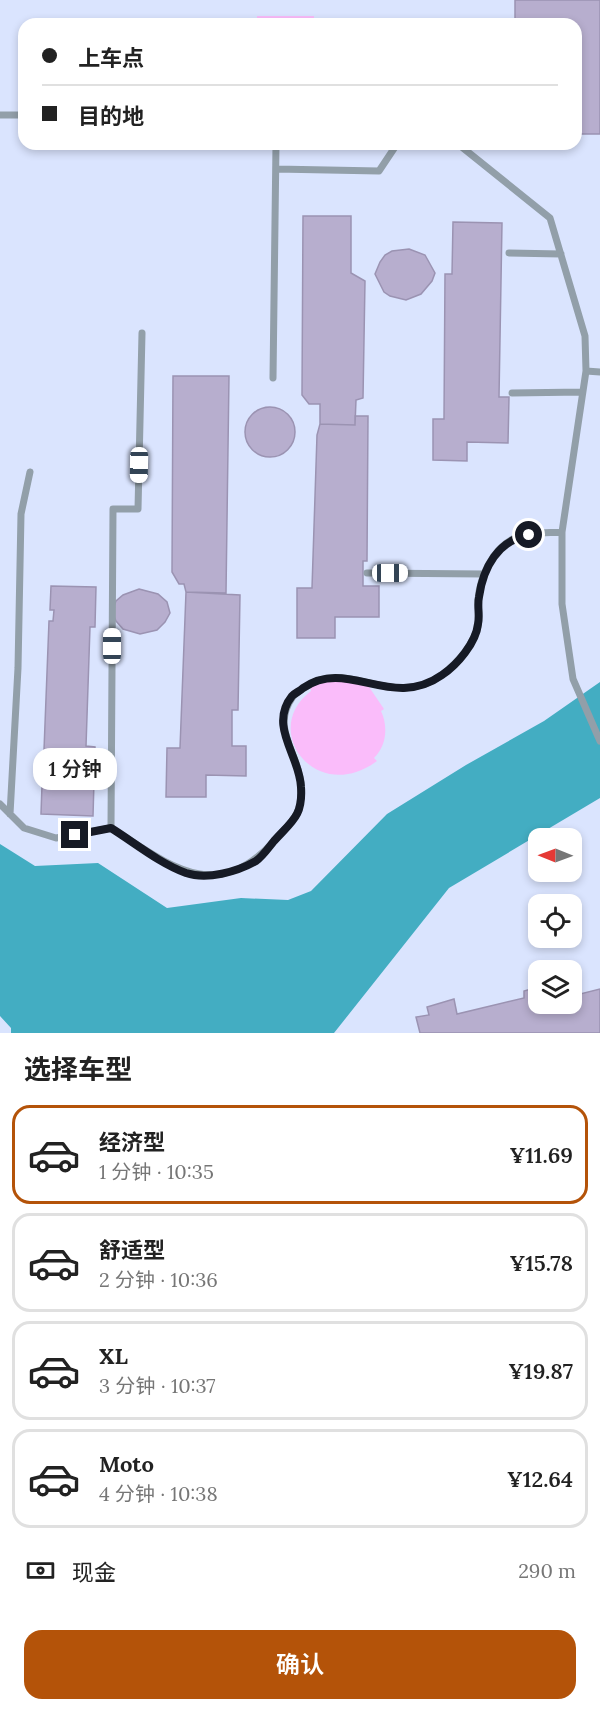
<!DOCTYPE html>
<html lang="zh">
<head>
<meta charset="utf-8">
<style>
  body { margin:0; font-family:Lora,"Noto Sans SC",serif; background:#f2f2f2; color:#222; height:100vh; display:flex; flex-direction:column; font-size:22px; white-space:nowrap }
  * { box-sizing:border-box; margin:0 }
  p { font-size:20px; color:#767676 }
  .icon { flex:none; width:33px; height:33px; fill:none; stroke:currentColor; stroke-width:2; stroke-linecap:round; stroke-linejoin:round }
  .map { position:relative; height:1033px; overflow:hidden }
  .sheet { display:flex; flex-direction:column; background:#fff; flex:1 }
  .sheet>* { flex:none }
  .hud { position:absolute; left:18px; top:18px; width:564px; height:132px; border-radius:18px; box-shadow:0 3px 9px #0003; display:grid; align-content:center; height:132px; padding:0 24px; background:#fff }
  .needle { width:39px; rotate:271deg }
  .controls { position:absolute; left:528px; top:828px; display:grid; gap:12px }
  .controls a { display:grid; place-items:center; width:54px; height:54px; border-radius:12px; background:#fff; box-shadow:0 3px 9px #0003; font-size:30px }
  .end { position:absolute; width:27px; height:27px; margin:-14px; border:8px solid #161a25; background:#fff; box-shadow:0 0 0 3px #fff }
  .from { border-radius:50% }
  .bubble { position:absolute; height:42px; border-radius:18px; background:#fff; box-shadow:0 3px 9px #0003; font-size:20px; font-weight:600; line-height:42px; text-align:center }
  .car { position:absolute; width:18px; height:36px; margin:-18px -9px; border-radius:8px; box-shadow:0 0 4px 2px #0007; background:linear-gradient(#fff 24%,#345 0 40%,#fff 0 76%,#345 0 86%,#fff 0) }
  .hud b { display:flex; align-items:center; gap:21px; height:57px; font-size:22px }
  .hud b+b { border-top:2px solid #e0e0e0 }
  .hud i { width:15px; height:15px; background:#222 }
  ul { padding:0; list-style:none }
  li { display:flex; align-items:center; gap:18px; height:99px; margin:0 12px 9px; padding:0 12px; border:3px solid #e0e0e0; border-radius:18px }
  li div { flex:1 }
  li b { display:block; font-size:22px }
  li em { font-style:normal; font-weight:600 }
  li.on { border-color:#b45309 }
  li>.icon { width:54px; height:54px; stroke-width:1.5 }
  h2 { padding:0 24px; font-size:27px; line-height:72px }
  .pay { display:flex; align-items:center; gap:15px; height:66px; padding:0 24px; font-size:22px }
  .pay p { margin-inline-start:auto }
  .primary-button { display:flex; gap:12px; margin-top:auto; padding:12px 24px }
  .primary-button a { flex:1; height:69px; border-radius:18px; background:#b45309; color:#fff; font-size:24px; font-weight:600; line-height:69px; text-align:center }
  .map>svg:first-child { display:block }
</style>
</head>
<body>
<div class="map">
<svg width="600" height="1033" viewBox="0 0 600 1033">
  <rect width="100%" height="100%" fill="#dae4fe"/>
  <!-- green -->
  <path fill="#fabcfa" d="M257 16H314V24H257Z
    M325 677 367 684 384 709 381 711C388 726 387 745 374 758L377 761C316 806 259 730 311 691L310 684Z"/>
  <!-- water -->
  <path fill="#43adc2" d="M600 682V798L449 888 334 1033H11V1028L0 1016V844L35 866 98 863 167 908 241 898 288 900 311 891 387 814 466 765 544 721Z"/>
  <!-- building -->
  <path fill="#b7aece" stroke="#9b93b2" stroke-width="1.5" d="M515 0H600V134H576V24H515Z
    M303 216H351V273L365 281 363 398 356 400 355 425 320 424V404H309L302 395Z
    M453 222 502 223 499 397H509L508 443 467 442V461L433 460V419H444L445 274H452Z
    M409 249 425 255 435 273 432 281 421 294 406 300 390 296 384 292 375 274 380 262 385 255 392 251Z
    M173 376H229L226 593 186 592 184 584H179L172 572Z
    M245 432a25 25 0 1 1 50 0a25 25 0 1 1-50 0Z
    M355 416H368L367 561H363V586H379V617H335V638H297V588H312L317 435 320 424 355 425Z
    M51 586 96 587 95 627H90L86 746 95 747 93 816 41 814 43 757 55 758V750H44L49 621H53L54 610H50Z
    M139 589 158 594 167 602 170 613 165 622 157 630 140 634 123 629 116 621 112 611 116 601 123 595Z
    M186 592 240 595 238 710H232V746H246V776L206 775V797H166L167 748H180Z
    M538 987V1004H572V996L600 989V1033H420L416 1017 429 1015 427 1007 454 999 457 1014 524 998V991Z"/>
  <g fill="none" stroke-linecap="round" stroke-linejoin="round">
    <!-- service -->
    <path stroke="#929fa9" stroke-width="7" d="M0 115H24
      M458 144 550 218 585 336 586 371 562 532V604L573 679 600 741
      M276 169 379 171 397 144
      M509 253 561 254
      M586 371 600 372
      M273 378 276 144
      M512 393 582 392
      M367 573 484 574
      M0 804 24 828 56 838 111 828C168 864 216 906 274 841 291 821 302 817 301 788 301 755 270 730 292 698 295 693 301 690 306 687 347 657 395 712 443 674 458 662 472 645 478 627 480 619 478 608 478 600 480 576 493 547 517 537 530 532 548 533 562 532
      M10 814 18 668 21 514 30 472
      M111 828 113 509H138L142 333"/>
  </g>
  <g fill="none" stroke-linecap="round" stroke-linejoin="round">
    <!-- route -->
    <path stroke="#161a25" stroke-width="8" d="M75 835 111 828C135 843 159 863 186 873 207 880 237 872 256 861 263 856 269 847 274 841 292 821 303 816 301 787 300 756 268 726 292 696 295 693 300 691 303 688 348 657 391 711 442 675 457 665 476 643 478 624 480 615 477 606 479 597 483 568 498 540 529 535"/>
  </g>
</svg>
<div class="controls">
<a><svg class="needle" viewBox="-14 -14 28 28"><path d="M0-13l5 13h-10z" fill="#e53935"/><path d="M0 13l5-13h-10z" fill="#767676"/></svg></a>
<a><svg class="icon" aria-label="locate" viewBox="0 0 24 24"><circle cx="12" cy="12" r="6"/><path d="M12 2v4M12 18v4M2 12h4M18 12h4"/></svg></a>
<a><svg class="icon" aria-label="layers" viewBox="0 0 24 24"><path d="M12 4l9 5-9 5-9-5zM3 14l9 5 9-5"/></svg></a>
</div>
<i class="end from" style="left:529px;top:535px"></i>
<i class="end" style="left:75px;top:835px"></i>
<div class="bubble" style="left:33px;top:748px;width:84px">1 分钟</div>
<i class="car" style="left:139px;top:465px;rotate:181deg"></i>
<i class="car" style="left:390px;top:573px;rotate:90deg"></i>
<i class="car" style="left:112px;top:646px;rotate:0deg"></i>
<div class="hud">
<b><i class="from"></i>上车点</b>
<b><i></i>目的地</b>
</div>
</div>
<section class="sheet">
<h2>选择车型</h2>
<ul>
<li class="on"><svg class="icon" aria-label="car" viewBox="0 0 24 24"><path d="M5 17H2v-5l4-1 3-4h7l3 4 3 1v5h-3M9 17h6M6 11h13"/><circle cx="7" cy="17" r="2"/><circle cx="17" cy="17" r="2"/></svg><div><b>经济型</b><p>1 分钟 · 10:35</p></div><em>¥11.69</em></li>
<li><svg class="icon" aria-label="car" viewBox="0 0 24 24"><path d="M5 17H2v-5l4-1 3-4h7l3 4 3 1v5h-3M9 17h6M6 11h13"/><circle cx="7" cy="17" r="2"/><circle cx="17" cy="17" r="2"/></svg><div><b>舒适型</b><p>2 分钟 · 10:36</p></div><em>¥15.78</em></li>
<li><svg class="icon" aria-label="car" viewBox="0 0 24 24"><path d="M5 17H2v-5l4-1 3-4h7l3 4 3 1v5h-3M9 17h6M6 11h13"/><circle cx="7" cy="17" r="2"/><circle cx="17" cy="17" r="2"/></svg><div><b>XL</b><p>3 分钟 · 10:37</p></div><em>¥19.87</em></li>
<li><svg class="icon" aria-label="car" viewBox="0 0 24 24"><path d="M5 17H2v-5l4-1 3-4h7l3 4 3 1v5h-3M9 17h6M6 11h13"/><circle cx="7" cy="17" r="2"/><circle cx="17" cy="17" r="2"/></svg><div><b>Moto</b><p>4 分钟 · 10:38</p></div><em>¥12.64</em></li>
</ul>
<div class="pay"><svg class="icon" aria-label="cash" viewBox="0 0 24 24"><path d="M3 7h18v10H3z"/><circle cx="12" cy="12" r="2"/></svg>现金<p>290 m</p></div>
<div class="primary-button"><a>确认</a></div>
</section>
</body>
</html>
